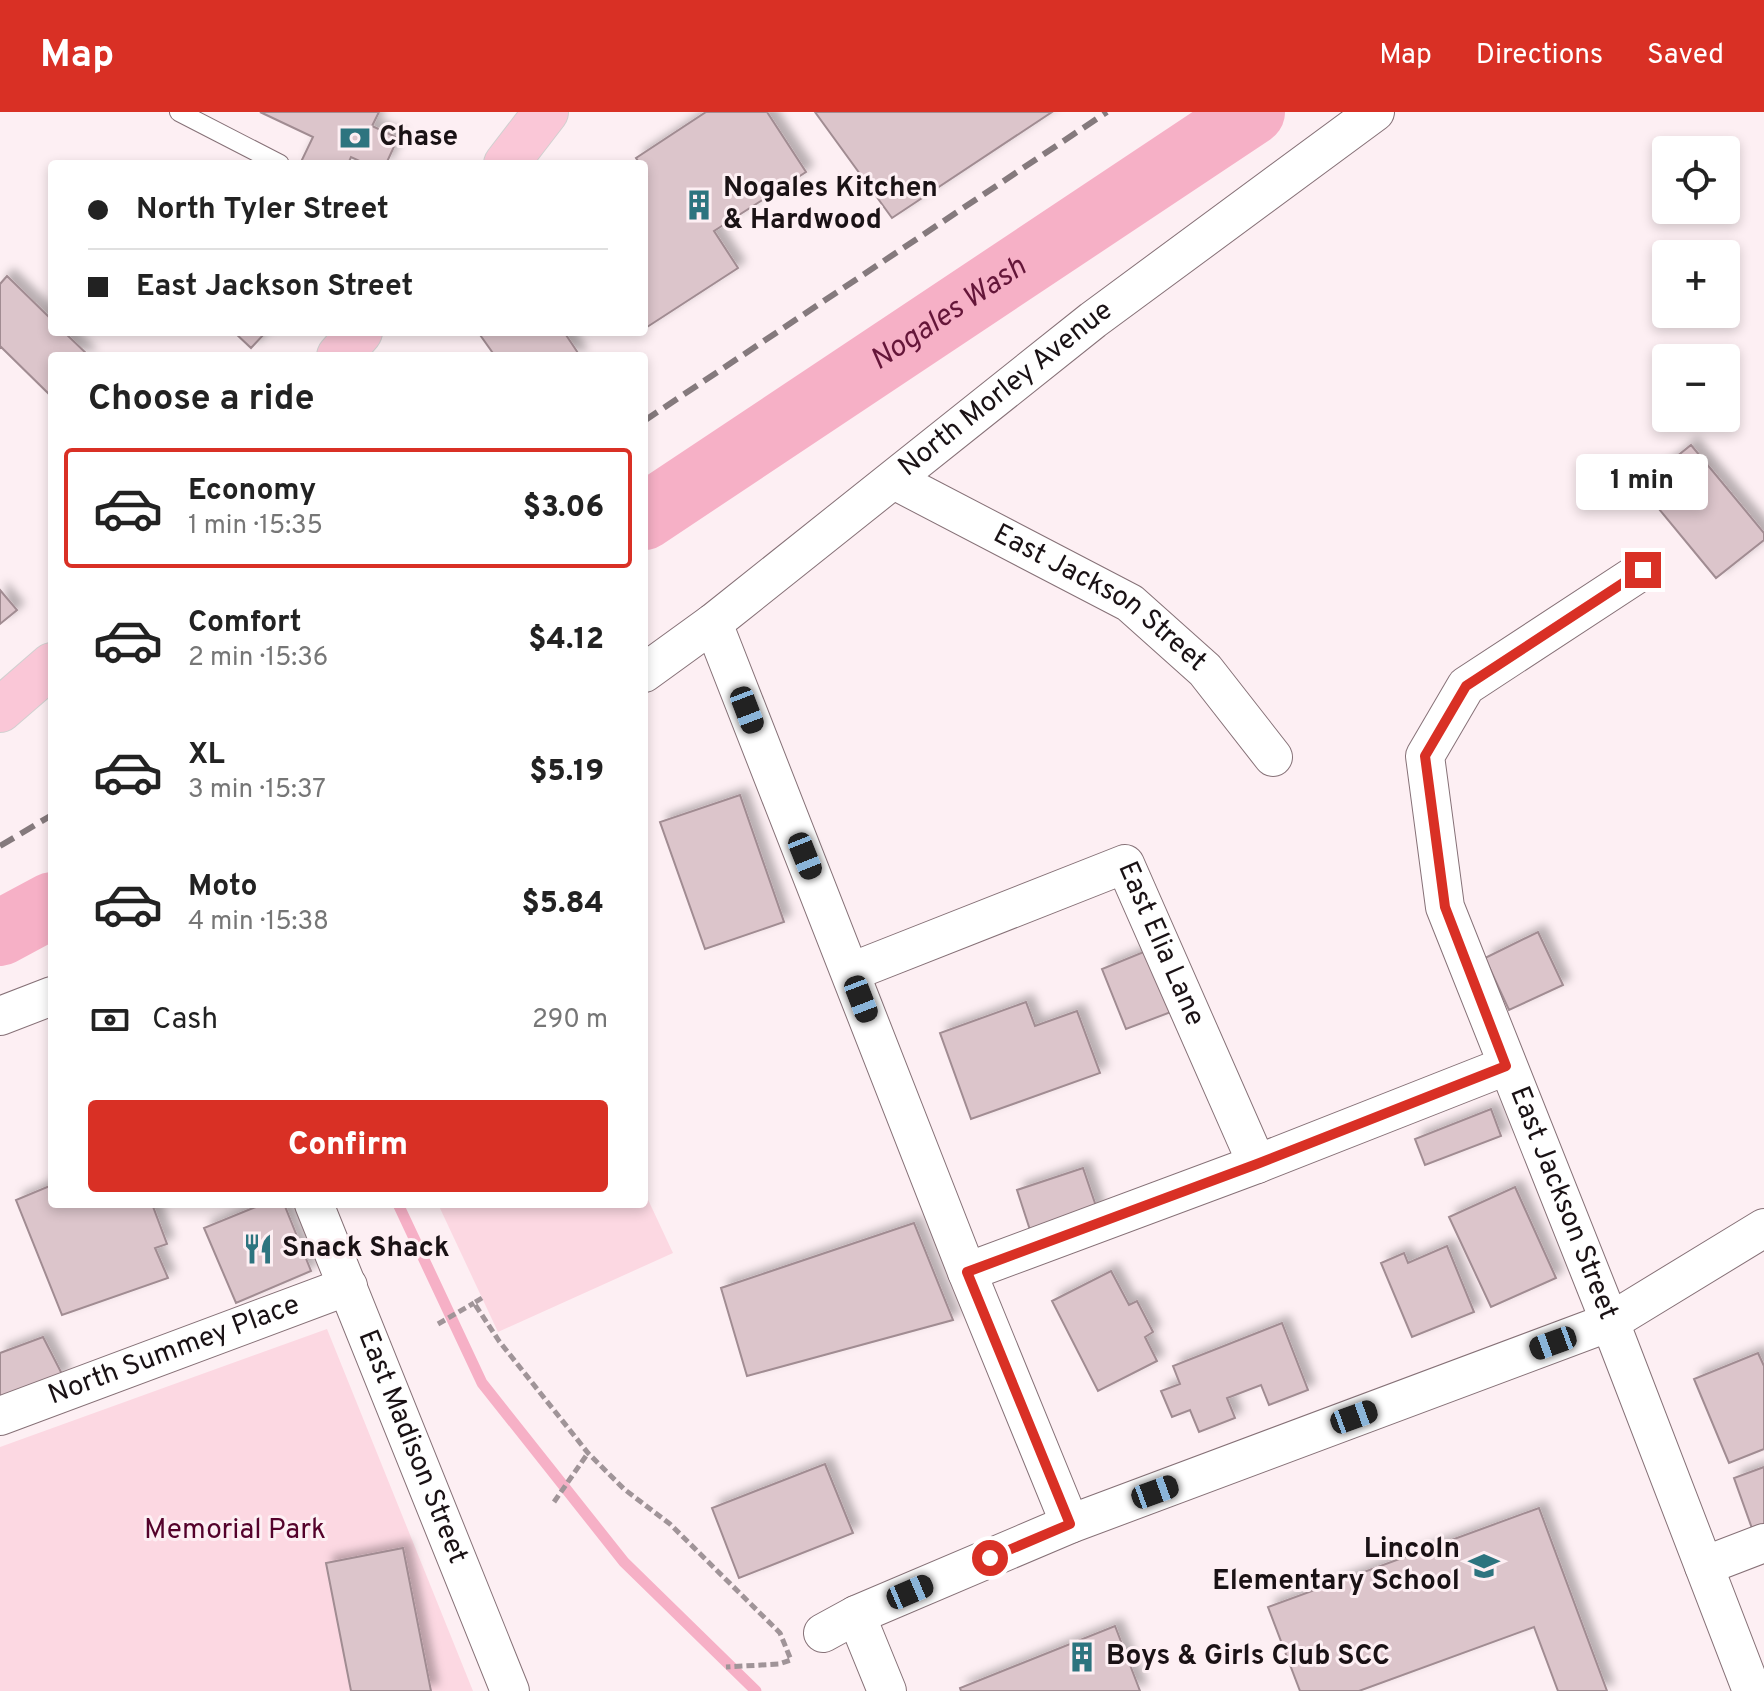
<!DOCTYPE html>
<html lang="en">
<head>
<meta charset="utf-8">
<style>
  body { margin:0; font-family:Overpass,sans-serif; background:#f6f6f6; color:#222; height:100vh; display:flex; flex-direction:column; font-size:30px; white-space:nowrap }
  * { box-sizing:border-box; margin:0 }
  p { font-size:26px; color:#767676 }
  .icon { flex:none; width:44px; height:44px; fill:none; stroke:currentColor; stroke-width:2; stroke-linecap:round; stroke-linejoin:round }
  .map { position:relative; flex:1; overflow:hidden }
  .side { position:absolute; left:48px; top:240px; width:600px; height:856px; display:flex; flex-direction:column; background:#fff; border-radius:8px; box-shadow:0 4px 12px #0003 }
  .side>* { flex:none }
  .guide { position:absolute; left:48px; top:48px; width:600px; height:176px; border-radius:8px; box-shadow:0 4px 12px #0003; display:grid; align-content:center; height:176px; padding:0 40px; background:#fff }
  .controls { position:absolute; left:1652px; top:24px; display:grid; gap:16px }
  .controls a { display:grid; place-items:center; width:88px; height:88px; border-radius:8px; background:#fff; box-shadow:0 4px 12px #0003; font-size:40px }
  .end { position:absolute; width:36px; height:36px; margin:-18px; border:10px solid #d93025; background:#fff; box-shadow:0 0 0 4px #fff }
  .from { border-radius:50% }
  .bubble { position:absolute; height:56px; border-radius:8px; background:#fff; box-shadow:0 4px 12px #0003; font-size:26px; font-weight:800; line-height:56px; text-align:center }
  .car { position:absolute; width:24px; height:48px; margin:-24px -12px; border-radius:10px; box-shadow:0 0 6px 2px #0007; background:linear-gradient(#222 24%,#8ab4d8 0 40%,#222 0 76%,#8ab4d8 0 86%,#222 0) }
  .guide b { display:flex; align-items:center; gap:28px; height:76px; font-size:30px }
  .guide b+b { border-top:2px solid #e0e0e0 }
  .guide i { width:20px; height:20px; background:#222 }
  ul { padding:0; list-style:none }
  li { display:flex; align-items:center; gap:24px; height:120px; margin:0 16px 12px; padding:0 24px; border:4px solid transparent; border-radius:8px }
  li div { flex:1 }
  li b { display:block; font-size:30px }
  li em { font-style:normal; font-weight:800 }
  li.on { border-color:#d93025 }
  li>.icon { width:72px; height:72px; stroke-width:1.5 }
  h2 { padding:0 40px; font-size:36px; line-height:96px }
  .pay { display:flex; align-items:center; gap:20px; height:88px; padding:0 40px; font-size:30px }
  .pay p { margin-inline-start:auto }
  .action { display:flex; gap:16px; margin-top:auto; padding:16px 40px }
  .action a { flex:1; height:92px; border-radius:8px; background:#d93025; color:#fff; font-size:32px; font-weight:800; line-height:92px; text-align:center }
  header { display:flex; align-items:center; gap:48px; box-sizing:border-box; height:112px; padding:0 40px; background:#d93025; color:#fff }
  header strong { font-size:38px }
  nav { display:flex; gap:44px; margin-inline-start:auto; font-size:28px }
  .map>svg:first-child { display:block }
</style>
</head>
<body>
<header>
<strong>Map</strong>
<nav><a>Map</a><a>Directions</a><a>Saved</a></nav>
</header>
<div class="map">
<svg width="1764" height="1579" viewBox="0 0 1764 1579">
  <defs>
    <filter id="shadow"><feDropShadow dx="7" dy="-7" stdDeviation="4" flood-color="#0004"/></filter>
  </defs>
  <rect width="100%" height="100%" fill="#fdeff3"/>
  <!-- green -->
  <path fill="#fcd8e2" d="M644 1079 673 1141 498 1220 438 1092H644Z
    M327 1217 473 1579H0V1335Z"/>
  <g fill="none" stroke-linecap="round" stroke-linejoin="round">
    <!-- stream -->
    <path stroke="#f6b0c6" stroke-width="11" d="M398 1092 482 1271 624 1450 756 1579"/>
    <!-- river -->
    <g stroke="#f6b0c6" stroke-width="66">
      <path id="s1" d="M644 405 1252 0"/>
      <path d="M0 821 52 793"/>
    </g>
  </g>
  <!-- building -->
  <path fill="#dcc5cb" stroke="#a18c92" stroke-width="2" filter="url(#shadow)" d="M260 0H379L372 14 398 26 386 52H366L351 45 348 52H300L313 25Z
    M706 0H767L806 60 714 119 738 156 644 217V66L647 64 644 52H640L636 46Z
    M815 0H1052L892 106Z
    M7 164 52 208V220H64L89 244H52V285L1 235 0 236V172Z
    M234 220H266L251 236Z
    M478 220H564L580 244H495Z
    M1691 333 1764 421V428L1716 466 1640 374Z
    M0 478 17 498 0 512Z
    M740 683 784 810 705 837 660 710Z
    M1538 820 1563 873 1509 898 1485 846Z
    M1146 839 1171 900 1126 917 1102 857Z
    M1026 890 1035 914 1077 899 1100 961 971 1007 940 921Z
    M1491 997 1501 1024 1425 1053 1415 1027Z
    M1083 1056 1098 1100 1031 1121 1017 1078Z
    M52 1073V1092H152L167 1132 155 1136 168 1166 62 1203 16 1088Z
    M1515 1075 1556 1166 1491 1195 1449 1105Z
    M263 1092H284L311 1159 236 1191 204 1116Z
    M914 1111 953 1208 747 1264 721 1176Z
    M1447 1134 1474 1200 1412 1225 1381 1151 1404 1141 1408 1151Z
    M1111 1159 1129 1193 1137 1189 1153 1220 1145 1225 1157 1249 1098 1279 1052 1189Z
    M1282 1211 1308 1278 1269 1293 1261 1273 1227 1286 1235 1306 1199 1320 1190 1298 1172 1305 1161 1279 1180 1272 1173 1254Z
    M43 1225 63 1264 0 1289V1241Z
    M1758 1241 1764 1254V1337L1729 1351 1694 1267Z
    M825 1352 853 1421 739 1466 712 1396Z
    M1764 1355V1418L1754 1422 1734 1366Z
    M1539 1396 1607 1579H1558L1534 1515 1359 1579H1300L1268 1495Z
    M403 1436 431 1579H351L326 1451Z
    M1115 1514 1140 1579H961L960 1576Z"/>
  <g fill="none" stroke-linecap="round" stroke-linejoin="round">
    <!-- service casing -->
    <g stroke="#867177" stroke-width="20">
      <path id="service" d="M179 0 280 52"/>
    </g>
    <!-- minor casing -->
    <g stroke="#867177" stroke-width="40">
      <g id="minor">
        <path id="s2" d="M894 368 1130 491 1205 558 1273 645"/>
        <path id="s3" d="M1643 458 1466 574 1425 644 1445 795 1610 1210 1752 1579"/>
        <path d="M713 511 967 1160 1070 1412"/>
        <path id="s4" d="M644 561 713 511 1093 208 1375 0"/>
        <path id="s5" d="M851 860 1125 752 1257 1052"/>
        <path d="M0 904 52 884"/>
        <path id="s6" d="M314 1092 510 1579"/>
        <path d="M967 1160 1257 1052 1506 954"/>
        <path id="s7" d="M0 1304 348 1174"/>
        <path d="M1704 1454 1764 1431"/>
        <path d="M856 1503 887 1579"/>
        <path d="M823 1521 856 1503 1070 1412 1610 1210 1764 1116"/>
      </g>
    </g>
    <!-- primary casing -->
    <g stroke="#d1d0d0" stroke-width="46">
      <path id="primary" d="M506 52 546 0
        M339 244 360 220
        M0 598 52 553"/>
    </g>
    <!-- path -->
    <path stroke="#a09498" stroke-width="5" stroke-dasharray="8 4" stroke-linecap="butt" d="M482 1186 474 1191 499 1229 588 1341 624 1377 670 1412 780 1521 791 1548 779 1552 726 1555
      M438 1212 474 1191
      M554 1390 588 1341"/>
    <!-- service -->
    <use href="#service" stroke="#fff" stroke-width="18"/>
    <!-- minor -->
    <use href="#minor" stroke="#fff" stroke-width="38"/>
    <!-- primary -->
    <use href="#primary" stroke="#fac7d7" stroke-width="44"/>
    <!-- rail -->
    <path stroke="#857a7d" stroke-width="6" stroke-dasharray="16 8" stroke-linecap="butt" d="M644 309 1107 0
      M0 734 52 703"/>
  </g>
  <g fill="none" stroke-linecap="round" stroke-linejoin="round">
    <!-- route -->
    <path stroke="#d93025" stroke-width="10" d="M990 1446 1070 1412 967 1160 1257 1052 1506 954 1445 795 1425 644 1466 574 1643 458"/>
  </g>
  <!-- icons -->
  <defs>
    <g id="bank-bare" transform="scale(2.4)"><path d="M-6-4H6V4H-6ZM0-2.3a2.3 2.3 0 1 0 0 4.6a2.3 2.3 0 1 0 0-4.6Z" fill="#2d747f" stroke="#fdeff3" stroke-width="2.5" paint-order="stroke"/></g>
    <g id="building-bare" transform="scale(2.4)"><path d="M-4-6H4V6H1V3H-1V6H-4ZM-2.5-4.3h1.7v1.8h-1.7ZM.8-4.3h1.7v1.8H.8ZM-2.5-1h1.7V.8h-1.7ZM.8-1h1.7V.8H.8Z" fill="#2d747f" stroke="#fdeff3" stroke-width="2.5" paint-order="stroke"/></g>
    <g id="restaurant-bare" transform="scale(2.4)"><path d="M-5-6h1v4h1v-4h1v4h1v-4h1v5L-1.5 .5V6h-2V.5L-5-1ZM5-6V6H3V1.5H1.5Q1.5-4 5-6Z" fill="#2d747f" stroke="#fdeff3" stroke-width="2.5" paint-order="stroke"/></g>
    <g id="school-bare" transform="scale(2.4)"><path d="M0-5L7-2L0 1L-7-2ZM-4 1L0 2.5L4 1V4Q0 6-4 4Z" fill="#2d747f" stroke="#fdeff3" stroke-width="2.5" paint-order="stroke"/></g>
  </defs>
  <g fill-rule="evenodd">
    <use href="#bank-bare" x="355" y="26"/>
    <use href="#building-bare" x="699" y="93"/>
    <use href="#restaurant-bare" x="258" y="1137"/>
    <use href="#school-bare" x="1484" y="1454"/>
    <use href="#building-bare" x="1082" y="1545"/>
  </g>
  <g text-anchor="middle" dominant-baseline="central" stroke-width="6" stroke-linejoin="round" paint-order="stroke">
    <!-- poi labels -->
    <g font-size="28" font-weight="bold" fill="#1a1215" stroke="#fdeff3" text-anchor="start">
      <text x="379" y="26">Chase</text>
      <text x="723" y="77">Nogales Kitchen<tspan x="723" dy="32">&amp; Hardwood</tspan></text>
      <text x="282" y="1137">Snack Shack</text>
      <text x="1460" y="1438" text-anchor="end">Lincoln<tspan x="1460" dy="32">Elementary School</tspan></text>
      <text x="1106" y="1545">Boys &amp; Girls Club SCC</text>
    </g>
    <!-- street labels -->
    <g font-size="28" fill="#1a1215" stroke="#fdeff3">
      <text stroke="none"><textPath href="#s4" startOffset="460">North Morley Avenue</textPath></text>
      <text stroke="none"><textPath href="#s2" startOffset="238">East Jackson Street</textPath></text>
      <text stroke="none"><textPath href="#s5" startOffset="382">East Elia Lane</textPath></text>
      <text stroke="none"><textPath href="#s3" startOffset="764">East Jackson Street</textPath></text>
      <text stroke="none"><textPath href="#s7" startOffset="186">North Summey Place</textPath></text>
      <text stroke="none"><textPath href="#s6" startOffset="262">East Madison Street</textPath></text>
    </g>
    <!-- park labels -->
    <g font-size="28" fill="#54022b" stroke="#fdeff3">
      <text x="235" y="1419">Memorial Park</text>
    </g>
    <!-- water labels -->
    <g font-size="30" font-style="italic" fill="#651639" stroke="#fdeff3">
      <text stroke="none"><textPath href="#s1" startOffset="366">Nogales Wash</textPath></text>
    </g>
  </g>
</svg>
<div class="controls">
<a><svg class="icon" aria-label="locate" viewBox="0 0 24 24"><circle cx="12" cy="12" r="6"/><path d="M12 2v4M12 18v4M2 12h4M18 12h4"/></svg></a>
<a>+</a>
<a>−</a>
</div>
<i class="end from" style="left:990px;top:1446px"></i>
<i class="end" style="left:1643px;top:458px"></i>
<div class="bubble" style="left:1576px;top:342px;width:132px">1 min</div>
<i class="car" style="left:747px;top:598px;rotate:159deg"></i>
<i class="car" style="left:805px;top:744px;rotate:158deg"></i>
<i class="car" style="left:861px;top:887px;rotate:159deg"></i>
<i class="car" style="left:1553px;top:1231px;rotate:250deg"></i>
<i class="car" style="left:1354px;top:1305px;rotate:70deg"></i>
<i class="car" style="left:1155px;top:1380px;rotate:70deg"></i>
<i class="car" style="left:910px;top:1480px;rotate:67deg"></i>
<div class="guide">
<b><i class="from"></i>North Tyler Street</b>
<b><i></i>East Jackson Street</b>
</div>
<section class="side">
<h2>Choose a ride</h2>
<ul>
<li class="on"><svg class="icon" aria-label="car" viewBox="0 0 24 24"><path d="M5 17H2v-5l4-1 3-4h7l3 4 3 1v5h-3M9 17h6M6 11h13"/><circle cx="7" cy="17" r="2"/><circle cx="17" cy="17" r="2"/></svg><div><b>Economy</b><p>1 min · 15:35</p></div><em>$3.06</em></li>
<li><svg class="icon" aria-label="car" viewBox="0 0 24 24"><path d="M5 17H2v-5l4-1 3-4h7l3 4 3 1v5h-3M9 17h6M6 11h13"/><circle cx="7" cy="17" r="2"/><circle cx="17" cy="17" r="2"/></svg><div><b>Comfort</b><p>2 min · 15:36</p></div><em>$4.12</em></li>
<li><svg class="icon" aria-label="car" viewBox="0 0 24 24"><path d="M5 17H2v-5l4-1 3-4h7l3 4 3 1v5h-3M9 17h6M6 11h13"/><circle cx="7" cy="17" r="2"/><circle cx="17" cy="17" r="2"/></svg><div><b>XL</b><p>3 min · 15:37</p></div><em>$5.19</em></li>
<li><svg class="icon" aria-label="car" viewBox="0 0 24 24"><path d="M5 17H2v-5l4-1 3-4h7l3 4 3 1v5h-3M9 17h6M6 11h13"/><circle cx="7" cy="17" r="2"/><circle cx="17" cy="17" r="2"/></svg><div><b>Moto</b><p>4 min · 15:38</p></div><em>$5.84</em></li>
</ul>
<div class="pay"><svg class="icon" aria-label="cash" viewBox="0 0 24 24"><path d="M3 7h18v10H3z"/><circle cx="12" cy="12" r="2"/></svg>Cash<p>290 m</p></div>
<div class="action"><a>Confirm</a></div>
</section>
</div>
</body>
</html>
